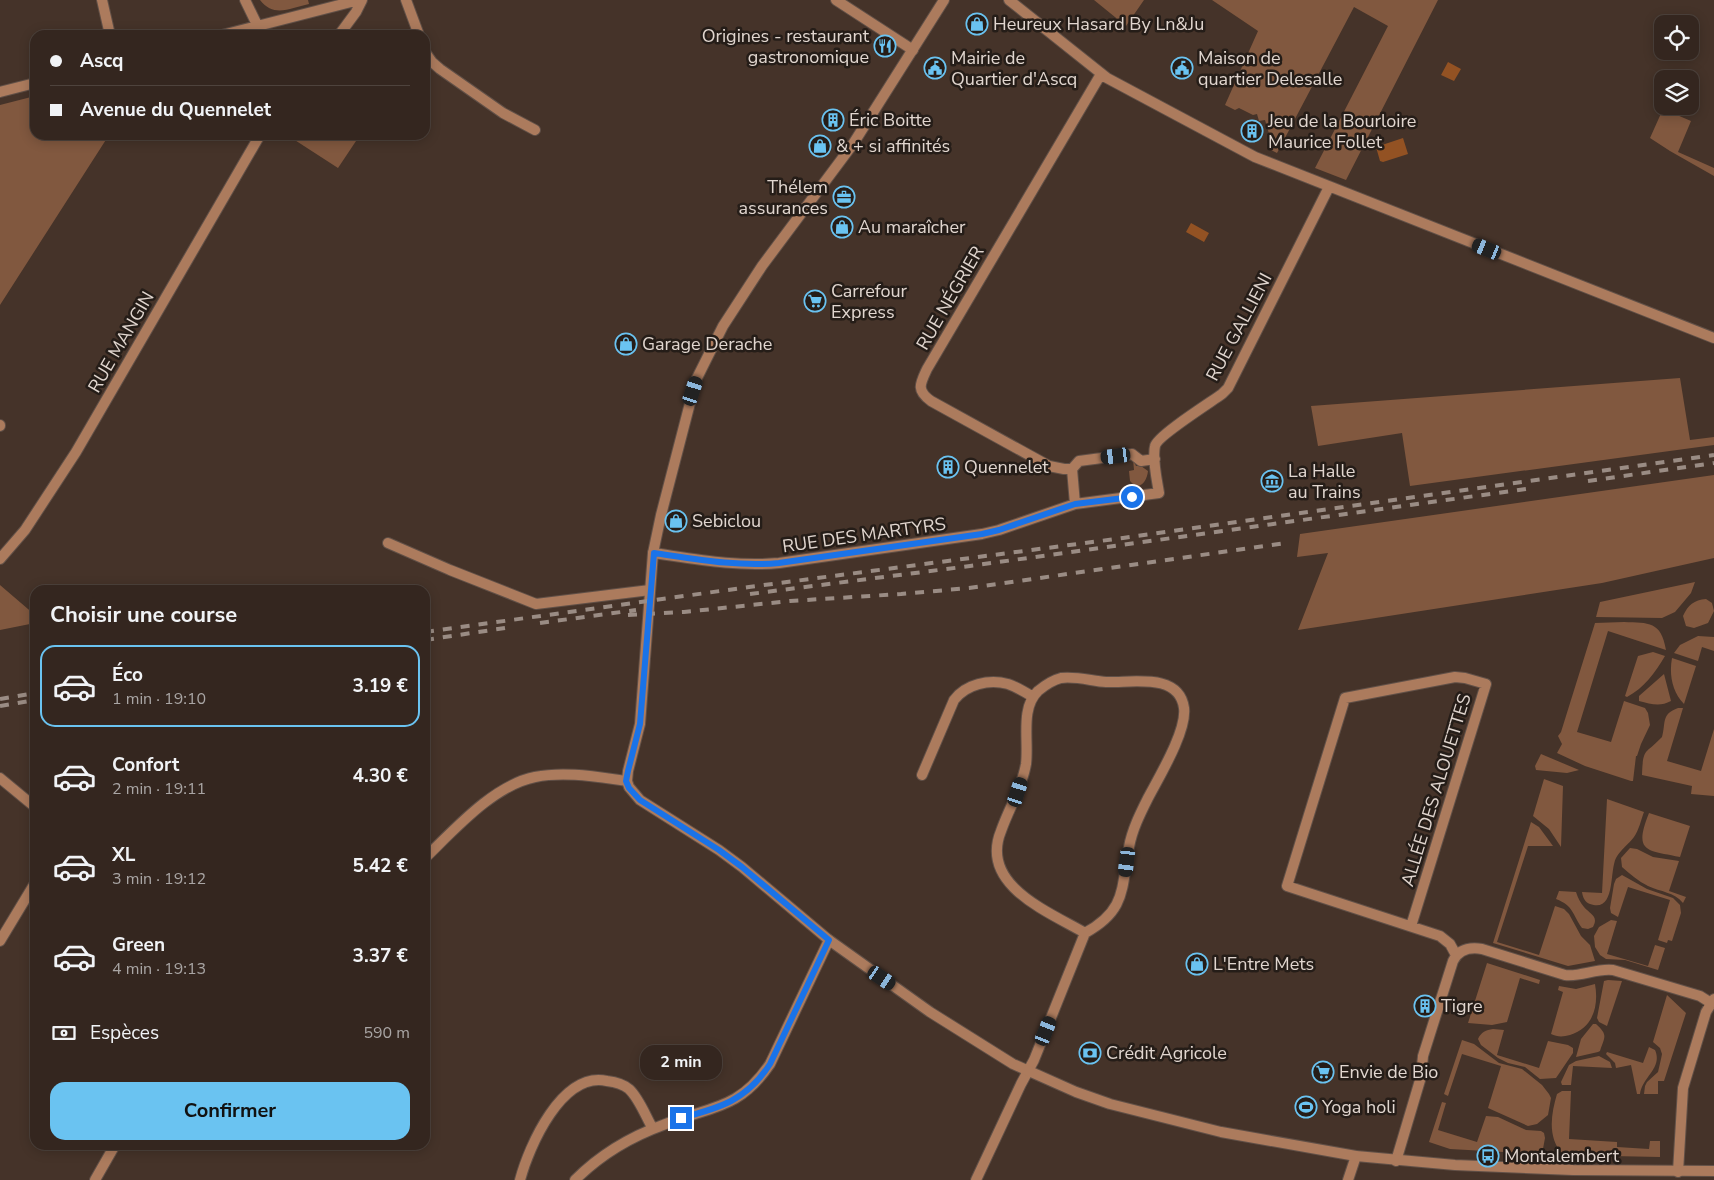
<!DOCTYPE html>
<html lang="fr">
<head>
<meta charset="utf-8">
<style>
  body { margin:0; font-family:"Nunito Sans",sans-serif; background:#3f322c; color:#f1f3f6; height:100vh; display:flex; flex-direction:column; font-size:19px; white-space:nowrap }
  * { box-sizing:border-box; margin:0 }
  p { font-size:16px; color:#a9a5a4 }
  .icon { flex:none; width:28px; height:28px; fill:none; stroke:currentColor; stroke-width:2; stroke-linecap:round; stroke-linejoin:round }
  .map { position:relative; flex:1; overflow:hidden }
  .panel { position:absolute; left:30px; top:585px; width:400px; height:565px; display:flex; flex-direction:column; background:#34261f; border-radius:15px; box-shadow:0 2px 12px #0003,0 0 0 1px #4e433d }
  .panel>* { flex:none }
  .guide { position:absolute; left:30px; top:30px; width:400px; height:110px; border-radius:15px; box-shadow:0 2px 12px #0003,0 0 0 1px #4e433d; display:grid; align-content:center; height:110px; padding:0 20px; background:#34261f }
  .controls { position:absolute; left:1654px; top:15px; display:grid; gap:10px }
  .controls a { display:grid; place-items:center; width:45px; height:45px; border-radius:10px; background:#34261f; box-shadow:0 2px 12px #0003,0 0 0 1px #4e433d; font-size:25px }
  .end { position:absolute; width:22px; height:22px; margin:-11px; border:6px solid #1a73e8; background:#fff; box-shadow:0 0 0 2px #fff }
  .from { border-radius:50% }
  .bubble { position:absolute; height:35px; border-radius:15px; background:#34261f; box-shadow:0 2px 12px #0003,0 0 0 1px #4e433d; font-size:16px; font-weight:700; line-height:35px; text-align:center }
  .car { position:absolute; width:15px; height:30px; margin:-15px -8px; border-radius:6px; box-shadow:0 0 4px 1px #0007; background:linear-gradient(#222 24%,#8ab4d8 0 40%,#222 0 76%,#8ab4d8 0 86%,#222 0) }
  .guide b { display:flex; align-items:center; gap:18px; height:48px; font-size:19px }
  .guide b+b { border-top:1px solid #4e433d }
  .guide i { width:12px; height:12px; background:#f1f3f6 }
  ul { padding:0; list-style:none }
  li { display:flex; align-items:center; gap:15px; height:82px; margin:0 10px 8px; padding:0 10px; border:2px solid transparent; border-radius:15px }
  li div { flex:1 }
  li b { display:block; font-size:19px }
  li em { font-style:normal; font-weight:700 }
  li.on { border-color:#6ac3f1 }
  li>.icon { width:45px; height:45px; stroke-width:1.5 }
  h2 { padding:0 20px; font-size:22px; line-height:60px }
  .pay { display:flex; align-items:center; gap:12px; height:55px; padding:0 20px; font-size:19px }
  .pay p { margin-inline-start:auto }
  .action { display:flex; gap:10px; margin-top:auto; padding:10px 20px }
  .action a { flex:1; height:58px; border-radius:15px; background:#6ac3f1; color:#111; font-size:20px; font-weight:700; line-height:58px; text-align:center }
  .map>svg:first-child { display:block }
</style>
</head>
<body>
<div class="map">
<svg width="1714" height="1180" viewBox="0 0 1714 1180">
  <rect width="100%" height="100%" fill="#453329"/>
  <!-- green -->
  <path fill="#81583f" d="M260 0H308L309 4C290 8 274 18 260 0Z
    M1094 0H1144L1126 26Z
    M1212 0H1438L1346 180 1315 168 1388 26 1354 7 1277 153 1271 150 1276 140 1270 137 1265 120 1259 121 1257 114 1253 115 1239 108 1235 110 1225 105 1258 31Z
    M35 96V135H109L0 305V105Z
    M1663 109 1691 121 1678 152 1714 168V176L1670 151 1650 138Z
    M287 135H360L338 168Z
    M1680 378 1690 440 1714 437V445L1410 486 1402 433 1318 446 1311 406Z
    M1133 459 1136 466H1141L1148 471C1147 479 1144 485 1136 487L1130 481 1129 471 1134 470Z
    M1714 475V558L1602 583 1298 630 1328 553 1297 557 1300 534Z
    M1695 582 1691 593 1675 612 1662 618 1596 617 1600 602Z
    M0 585 35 615V623L0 630Z
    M1706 599 1712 603 1714 611 1708 623 1694 628 1686 626 1683 616C1688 605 1694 600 1706 599Z
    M1624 622C1649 623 1661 621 1666 650L1608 631 1577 732 1611 742 1624 701 1645 708 1648 713 1650 725 1641 744 1637 756H1636L1633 781H1631L1585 766 1557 753 1562 744 1558 736 1561 732 1595 623Z
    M1698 636 1714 637V651L1702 647 1698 661 1674 653 1680 645Z
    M1653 652 1665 656C1655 673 1644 688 1627 697L1625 696 1638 656Z
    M1672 658 1696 666 1684 704C1672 692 1669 674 1672 658Z
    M1664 674 1671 701C1660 707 1651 704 1639 701V696Z
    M1678 708H1683L1667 761 1701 771 1714 729V796L1691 794 1692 786 1642 775C1643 747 1645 755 1662 737 1666 723 1661 714 1678 708Z
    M1541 754 1579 770 1567 773 1536 770 1535 766Z
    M1544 779 1563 786 1561 847 1549 829 1533 816Z
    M1607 799 1644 812C1641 820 1639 830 1634 837 1629 844 1621 849 1616 858 1609 872 1616 913 1590 904 1585 902 1583 898 1582 892L1602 893Z
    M1649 813 1690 826 1680 857C1647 850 1633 853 1649 813Z
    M1531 822 1539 827 1553 846H1528L1497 942 1539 955 1555 906 1564 909 1569 914 1581 936 1590 945 1595 961 1568 966 1493 943Z
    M1630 848 1637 849 1653 857 1679 861 1669 891 1686 897 1683 903C1674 892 1661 892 1648 886 1638 881 1630 874 1622 867L1621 858Z
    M1622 875 1647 889 1673 898 1680 905 1681 913 1672 941 1668 940 1667 943 1658 940 1670 900 1628 887 1618 917 1611 913 1610 908 1614 884 1616 879Z
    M1559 891 1576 892C1578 898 1580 902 1584 907 1590 914 1599 916 1593 927L1588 929 1582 928C1572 914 1574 906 1556 899Z
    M1611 920 1617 921 1607 954 1648 966 1655 945 1665 948 1658 970 1625 960 1606 959 1600 955 1595 947 1594 936 1599 927Z
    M1487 963 1540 980 1539 984 1520 978 1507 1022 1492 1025 1468 1023Z
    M1608 980 1622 981 1607 1026 1599 1022 1597 1018 1604 981Z
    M1595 984C1599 1006 1593 1028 1570 1035 1563 1037 1557 1037 1551 1034L1563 992 1558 990 1559 986 1576 989Z
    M1667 995 1686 1013 1664 1081H1658V1094H1644L1645 1086 1647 1082 1658 1072 1661 1059 1662 1054 1660 1048 1653 1042Z
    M1593 1024H1596C1608 1035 1605 1036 1600 1051L1598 1052 1576 1057 1581 1039Z
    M1493 1029 1504 1030 1497 1055 1539 1068 1548 1041 1568 1045 1573 1048V1053L1556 1078 1540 1079 1525 1067 1508 1063 1498 1058 1481 1045 1478 1039C1481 1032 1486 1030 1493 1029Z
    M1462 1040 1474 1044 1499 1063 1522 1069 1542 1085 1549 1094 1551 1098 1548 1115 1537 1124 1528 1126 1488 1108 1501 1066 1462 1054 1448 1096 1444 1094Z
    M1649 1047 1655 1050C1663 1068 1642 1077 1640 1094H1637L1631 1065 1616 1068 1615 1063 1606 1054 1607 1052 1643 1063Z
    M1599 1056 1610 1062 1612 1068 1573 1066 1571 1085H1562L1561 1082 1569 1065 1576 1061Z
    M1562 1091H1571L1569 1139 1617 1142V1147L1649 1149 1650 1141H1660V1157L1563 1155C1547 1137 1551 1115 1557 1094Z
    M1442 1102 1446 1103 1438 1130 1477 1142 1486 1116 1498 1117 1526 1130 1541 1131 1544 1133 1545 1138 1542 1154 1450 1149 1429 1142Z"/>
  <!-- water -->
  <path fill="#935223" d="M1448 62 1461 69 1454 81 1441 75Z
    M1403 138 1408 154 1383 162 1380 161 1376 147Z
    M1191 223 1209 233 1204 242 1186 232Z"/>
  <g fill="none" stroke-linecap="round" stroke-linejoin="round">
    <!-- minor casing -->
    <g stroke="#615047" stroke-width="12">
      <path id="minor" d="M102 0 110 35
        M245 0 262 35
        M406 0 419 35
        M836 0 913 50
        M1009 0 1107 78 1255 157 1714 338
        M222 35 359 0
        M339 35 356 12 362 0
        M425 52 432 62 440 69 503 113 535 130
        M0 92 35 83
        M0 426V425
        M1072 469H1064L1049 466 931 401C916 390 920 384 927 369L1101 74
        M1075 504 1072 469 1079 461 1132 454 1141 461 1155 459
        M388 543 450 570 536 604 650 590
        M653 553C695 559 737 567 779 563L982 534 999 530 1075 504 1159 493C1157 480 1152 459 1155 446 1157 436 1211 402 1222 394L1228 388 1329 187
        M0 559 25 530 76 452 260 135
        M922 775 954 700C966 684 989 679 1008 684 1017 687 1025 692 1033 697
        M0 778 35 807
        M425 858C455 829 494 785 535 777 565 771 597 777 627 781
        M1411 926 1486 684 1465 678 1455 677 1345 698 1287 886 1440 936 1450 944 1456 955
        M0 941 35 883
        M1396 1161 1421 1077 1423 1056 1453 961C1459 949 1470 947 1482 949L1565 975C1581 977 1596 968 1613 970L1700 996 1711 1003
        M1678 1172 1683 1088 1706 1012 1714 999
        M95 1180 115 1145
        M520 1180C529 1146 562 1071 607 1081 615 1082 623 1084 629 1089 639 1098 646 1117 653 1129
        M575 1180C600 1155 630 1137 663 1125 710 1106 738 1111 770 1064L829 940
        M976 1180 1021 1084 1034 1060 1085 933C1127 910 1121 888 1129 847 1132 830 1140 814 1148 798 1159 777 1187 731 1184 708 1179 672 1131 683 1106 682 1092 681 1076 676 1061 678 1053 680 1044 686 1038 691 1020 708 1029 741 1026 764 1022 788 1009 808 1001 831 979 885 1049 912 1085 933
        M1348 1180 1356 1156"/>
    </g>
    <!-- tertiary casing -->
    <g stroke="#615047" stroke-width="12">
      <path id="tertiary" d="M944 0 853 144 762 266 723 326 696 380 661 515 653 553 640 724 628 771 627 781 629 787 640 800 719 850 742 867 829 940 930 1012 1013 1064 1076 1092 1110 1104 1221 1132 1356 1156 1455 1165 1573 1170 1714 1171"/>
    </g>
    <!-- minor -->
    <use href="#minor" stroke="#ac7b5d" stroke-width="10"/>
    <!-- tertiary -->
    <use href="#tertiary" stroke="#ac7b5d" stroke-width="10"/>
    <!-- rail -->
    <path stroke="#9a8c84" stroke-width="4" stroke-dasharray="9 9" stroke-linecap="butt" d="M1588 481 1714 463
      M750 594 970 566 1533 488
      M628 615 684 612 790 601 901 594 969 588 1286 543
      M540 623 636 610
      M425 632 749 587 1123 538 1714 455
      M425 640 505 628
      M0 699 35 693
      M0 706 35 700"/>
  </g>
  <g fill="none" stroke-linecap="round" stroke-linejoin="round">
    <!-- route -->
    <path stroke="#1a73e8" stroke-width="6" d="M681 1118C720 1108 747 1100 770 1064L829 940 742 867 719 850 640 800 629 788 626 781 628 771 640 724 654 553C695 559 737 567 779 563L982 534 999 530 1075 504 1132 497"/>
  </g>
  <!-- icons -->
  <defs>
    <g id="shop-ring" transform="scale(1.125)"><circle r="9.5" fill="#251d18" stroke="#6ac3f1" stroke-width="1.5"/><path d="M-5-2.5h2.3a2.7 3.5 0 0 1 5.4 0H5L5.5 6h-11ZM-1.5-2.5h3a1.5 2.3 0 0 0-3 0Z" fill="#6ac3f1"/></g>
    <g id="restaurant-ring" transform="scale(1.125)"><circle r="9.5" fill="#251d18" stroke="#6ac3f1" stroke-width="1.5"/><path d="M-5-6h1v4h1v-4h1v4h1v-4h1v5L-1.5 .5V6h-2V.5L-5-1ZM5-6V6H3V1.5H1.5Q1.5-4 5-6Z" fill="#6ac3f1"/></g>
    <g id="civic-ring" transform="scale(1.125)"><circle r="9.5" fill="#251d18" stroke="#6ac3f1" stroke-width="1.5"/><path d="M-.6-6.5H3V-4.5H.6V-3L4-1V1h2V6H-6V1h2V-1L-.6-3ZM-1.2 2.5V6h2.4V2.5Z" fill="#6ac3f1"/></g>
    <g id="building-ring" transform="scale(1.125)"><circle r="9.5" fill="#251d18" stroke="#6ac3f1" stroke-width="1.5"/><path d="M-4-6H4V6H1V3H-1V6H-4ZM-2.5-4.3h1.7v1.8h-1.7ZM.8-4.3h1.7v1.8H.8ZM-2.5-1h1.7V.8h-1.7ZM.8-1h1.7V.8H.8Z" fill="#6ac3f1"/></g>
    <g id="office-ring" transform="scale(1.125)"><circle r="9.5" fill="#251d18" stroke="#6ac3f1" stroke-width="1.5"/><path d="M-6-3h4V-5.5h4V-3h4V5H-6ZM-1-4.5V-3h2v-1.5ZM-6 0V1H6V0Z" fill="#6ac3f1"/></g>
    <g id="supermarket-ring" transform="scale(1.125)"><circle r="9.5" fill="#251d18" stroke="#6ac3f1" stroke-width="1.5"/><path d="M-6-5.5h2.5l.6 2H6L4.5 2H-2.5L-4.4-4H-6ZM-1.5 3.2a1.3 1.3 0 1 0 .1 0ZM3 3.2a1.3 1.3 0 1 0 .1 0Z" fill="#6ac3f1"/></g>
    <g id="museum-ring" transform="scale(1.125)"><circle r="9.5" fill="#251d18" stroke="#6ac3f1" stroke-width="1.5"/><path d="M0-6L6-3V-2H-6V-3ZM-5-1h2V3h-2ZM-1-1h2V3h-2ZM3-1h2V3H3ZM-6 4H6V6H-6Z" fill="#6ac3f1"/></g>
    <g id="bank-ring" transform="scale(1.125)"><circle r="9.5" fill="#251d18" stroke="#6ac3f1" stroke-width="1.5"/><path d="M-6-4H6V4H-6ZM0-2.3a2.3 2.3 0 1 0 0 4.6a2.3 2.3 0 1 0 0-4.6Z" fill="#6ac3f1"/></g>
    <g id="stadium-ring" transform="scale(1.125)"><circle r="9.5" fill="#251d18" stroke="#6ac3f1" stroke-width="1.5"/><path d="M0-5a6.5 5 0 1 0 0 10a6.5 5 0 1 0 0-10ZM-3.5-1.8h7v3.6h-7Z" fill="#6ac3f1"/></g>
    <g id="bus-ring" transform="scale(1.125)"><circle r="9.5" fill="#251d18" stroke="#6ac3f1" stroke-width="1.5"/><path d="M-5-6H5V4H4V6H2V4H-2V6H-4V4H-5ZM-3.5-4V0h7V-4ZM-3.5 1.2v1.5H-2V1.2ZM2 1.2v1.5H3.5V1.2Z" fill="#6ac3f1"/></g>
  </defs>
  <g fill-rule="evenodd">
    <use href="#shop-ring" x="977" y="24"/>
    <use href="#restaurant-ring" x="885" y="46"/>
    <use href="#civic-ring" x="935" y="68"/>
    <use href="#civic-ring" x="1182" y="68"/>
    <use href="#building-ring" x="833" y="120"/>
    <use href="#building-ring" x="1252" y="131"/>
    <use href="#shop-ring" x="820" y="146"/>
    <use href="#office-ring" x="844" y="197"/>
    <use href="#shop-ring" x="842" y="227"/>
    <use href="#supermarket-ring" x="815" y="301"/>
    <use href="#shop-ring" x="626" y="344"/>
    <use href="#building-ring" x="948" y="467"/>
    <use href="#museum-ring" x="1272" y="481"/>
    <use href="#shop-ring" x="676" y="521"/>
    <use href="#shop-ring" x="1197" y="964"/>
    <use href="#building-ring" x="1425" y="1006"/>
    <use href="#bank-ring" x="1090" y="1053"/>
    <use href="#supermarket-ring" x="1323" y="1072"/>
    <use href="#stadium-ring" x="1306" y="1107"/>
    <use href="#bus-ring" x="1488" y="1156"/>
  </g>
  <g text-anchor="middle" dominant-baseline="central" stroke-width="5" stroke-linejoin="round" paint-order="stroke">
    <!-- poi labels -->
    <g font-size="18" fill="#e1d6cf" stroke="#251d18" text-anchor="start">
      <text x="993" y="24">Heureux Hasard By Ln&amp;Ju</text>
      <text x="869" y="36" text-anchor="end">Origines - restaurant<tspan x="869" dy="21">gastronomique</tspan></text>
      <text x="951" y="58">Mairie de<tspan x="951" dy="21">Quartier d'Ascq</tspan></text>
      <text x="1198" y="58">Maison de<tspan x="1198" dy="21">quartier Delesalle</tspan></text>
      <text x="849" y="120">Éric Boitte</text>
      <text x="1268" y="121">Jeu de la Bourloire<tspan x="1268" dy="21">Maurice Follet</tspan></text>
      <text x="836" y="146">&amp; + si affinités</text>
      <text x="828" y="187" text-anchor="end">Thélem<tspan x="828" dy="21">assurances</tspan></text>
      <text x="858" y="227">Au maraîcher</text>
      <text x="831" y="291">Carrefour<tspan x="831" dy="21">Express</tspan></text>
      <text x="642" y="344">Garage Derache</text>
      <text x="964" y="467">Quennelet</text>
      <text x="1288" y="471">La Halle<tspan x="1288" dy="21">au Trains</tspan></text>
      <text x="692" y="521">Sebiclou</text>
      <text x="1213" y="964">L'Entre Mets</text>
      <text x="1441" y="1006">Tigre</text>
      <text x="1106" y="1053">Crédit Agricole</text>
      <text x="1339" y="1072">Envie de Bio</text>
      <text x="1322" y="1107">Yoga holi</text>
      <text x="1504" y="1156">Montalembert</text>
    </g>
    <!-- street labels -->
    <g font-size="18" fill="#e1d6cf" stroke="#251d18">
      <text transform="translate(950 298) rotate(-60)">RUE NÉGRIER</text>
      <text transform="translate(1239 327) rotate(-62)">RUE GALLIENI</text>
      <text transform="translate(121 342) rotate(-60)">RUE MANGIN</text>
      <text transform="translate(864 535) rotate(-8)">RUE DES MARTYRS</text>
      <text transform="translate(1436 790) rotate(-73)">ALLÉE DES ALOUETTES</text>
    </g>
  </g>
</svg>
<div class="controls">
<a><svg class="icon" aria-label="locate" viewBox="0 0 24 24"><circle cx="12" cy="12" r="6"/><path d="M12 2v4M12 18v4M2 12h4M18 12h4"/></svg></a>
<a><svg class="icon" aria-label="layers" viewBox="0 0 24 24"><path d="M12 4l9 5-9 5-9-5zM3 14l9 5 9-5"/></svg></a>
</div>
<i class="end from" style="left:1132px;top:497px"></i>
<i class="end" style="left:681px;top:1118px"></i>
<div class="bubble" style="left:640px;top:1045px;width:82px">2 min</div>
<i class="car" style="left:1487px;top:249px;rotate:292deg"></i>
<i class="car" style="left:693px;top:391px;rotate:18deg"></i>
<i class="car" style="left:1116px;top:456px;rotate:263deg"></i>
<i class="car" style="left:1018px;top:792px;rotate:18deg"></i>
<i class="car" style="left:1127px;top:862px;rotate:187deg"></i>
<i class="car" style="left:882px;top:978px;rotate:124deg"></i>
<i class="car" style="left:1046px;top:1031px;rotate:22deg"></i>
<div class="guide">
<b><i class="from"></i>Ascq</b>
<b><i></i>Avenue du Quennelet</b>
</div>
<section class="panel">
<h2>Choisir une course</h2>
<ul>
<li class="on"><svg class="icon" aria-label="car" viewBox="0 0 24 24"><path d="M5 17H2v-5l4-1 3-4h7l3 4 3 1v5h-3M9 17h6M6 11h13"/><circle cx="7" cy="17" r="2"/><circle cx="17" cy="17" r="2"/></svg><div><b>Éco</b><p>1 min · 19:10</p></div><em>3.19 €</em></li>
<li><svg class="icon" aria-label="car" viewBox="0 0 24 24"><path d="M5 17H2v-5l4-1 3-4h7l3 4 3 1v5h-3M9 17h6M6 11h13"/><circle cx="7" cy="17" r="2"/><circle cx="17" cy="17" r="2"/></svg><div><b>Confort</b><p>2 min · 19:11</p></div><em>4.30 €</em></li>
<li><svg class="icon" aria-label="car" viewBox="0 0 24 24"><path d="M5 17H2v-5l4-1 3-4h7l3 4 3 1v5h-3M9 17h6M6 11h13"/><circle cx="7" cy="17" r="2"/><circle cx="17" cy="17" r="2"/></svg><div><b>XL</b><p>3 min · 19:12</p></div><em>5.42 €</em></li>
<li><svg class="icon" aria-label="car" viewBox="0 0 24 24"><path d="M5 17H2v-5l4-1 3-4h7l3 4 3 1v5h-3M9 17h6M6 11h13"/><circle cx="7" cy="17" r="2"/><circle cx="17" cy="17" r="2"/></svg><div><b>Green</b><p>4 min · 19:13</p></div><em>3.37 €</em></li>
</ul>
<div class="pay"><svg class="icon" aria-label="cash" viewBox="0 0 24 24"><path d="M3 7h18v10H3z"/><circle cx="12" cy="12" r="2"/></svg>Espèces<p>590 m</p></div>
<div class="action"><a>Confirmer</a></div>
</section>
</div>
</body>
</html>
